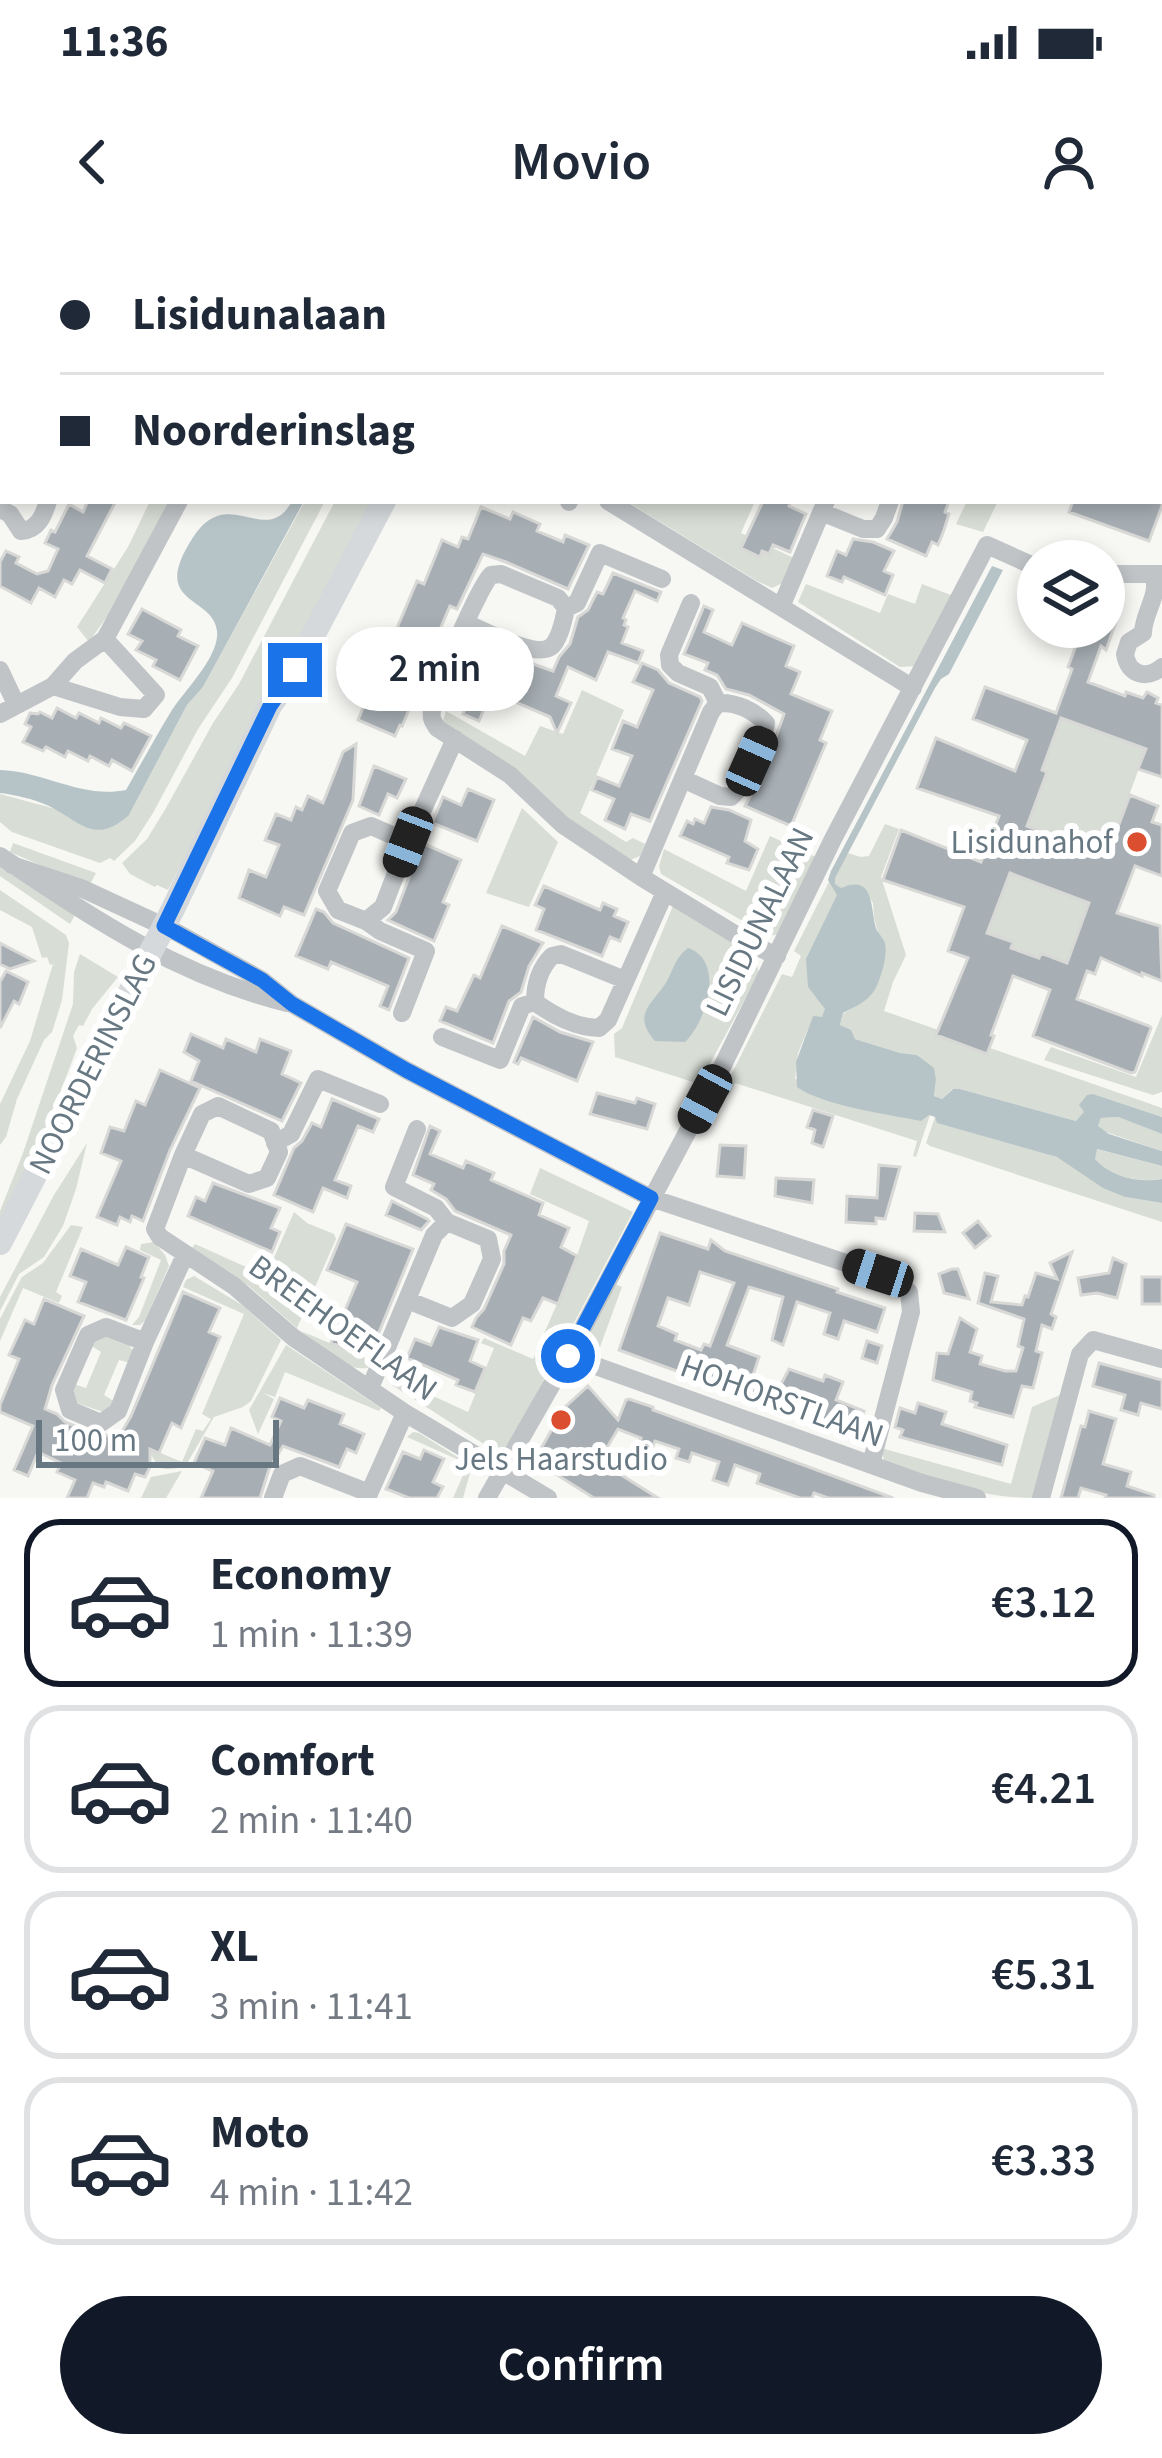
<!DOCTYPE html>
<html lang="en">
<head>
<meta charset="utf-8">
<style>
  body { margin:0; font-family:"Source Sans 3",sans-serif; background:#f6f6f7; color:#1f2937; height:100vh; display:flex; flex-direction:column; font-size:45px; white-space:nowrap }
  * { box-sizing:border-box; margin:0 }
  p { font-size:39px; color:#747a83 }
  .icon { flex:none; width:66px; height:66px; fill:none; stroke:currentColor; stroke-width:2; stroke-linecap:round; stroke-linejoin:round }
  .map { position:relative; height:1258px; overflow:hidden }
  .side { display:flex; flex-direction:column; background:#fff; flex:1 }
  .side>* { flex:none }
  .hud { position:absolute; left:0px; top:0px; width:1164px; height:264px; box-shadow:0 6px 18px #0003; display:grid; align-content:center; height:264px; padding:0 60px; background:#fff }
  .buttons { position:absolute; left:1017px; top:300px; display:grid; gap:24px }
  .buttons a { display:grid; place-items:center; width:108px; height:108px; border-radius:50%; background:#fff; box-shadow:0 6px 18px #0003; font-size:60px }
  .scale { position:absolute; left:36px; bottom:30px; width:243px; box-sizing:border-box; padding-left:12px; border:6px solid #677883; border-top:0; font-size:33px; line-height:42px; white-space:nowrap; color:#677883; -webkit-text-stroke:9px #fff; paint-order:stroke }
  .end { position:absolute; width:54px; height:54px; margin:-27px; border:15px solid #1a73e8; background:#fff; box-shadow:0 0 0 6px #fff }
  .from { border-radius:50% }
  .bubble { position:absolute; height:84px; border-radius:42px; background:#fff; box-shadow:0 6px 18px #0003; font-size:39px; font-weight:600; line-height:84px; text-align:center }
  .car { position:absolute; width:36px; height:72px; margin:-36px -18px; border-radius:15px; box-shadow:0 0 9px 3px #0007; background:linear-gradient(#222 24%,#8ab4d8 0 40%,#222 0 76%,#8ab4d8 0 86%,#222 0) }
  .hud b { display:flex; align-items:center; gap:42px; height:114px; font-size:45px }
  .hud b+b { border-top:3px solid #e0e1e3 }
  .hud i { width:30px; height:30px; background:#1f2937 }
  ul { padding:21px 0 0; list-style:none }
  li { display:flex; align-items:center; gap:36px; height:168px; margin:0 24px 18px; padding:0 36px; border:6px solid #e0e1e3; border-radius:36px }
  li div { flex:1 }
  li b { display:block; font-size:45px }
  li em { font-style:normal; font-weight:600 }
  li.active { border-color:#111827 }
  li>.icon { width:108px; height:108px; stroke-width:1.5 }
  .button { display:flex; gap:24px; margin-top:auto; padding:24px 60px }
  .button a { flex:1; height:138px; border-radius:72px; background:#111827; color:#fff; font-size:48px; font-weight:600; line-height:138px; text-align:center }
  .status { display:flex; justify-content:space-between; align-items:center; height:84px; padding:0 60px; background:#fff; direction:ltr }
  .status svg { height:33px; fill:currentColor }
  header { display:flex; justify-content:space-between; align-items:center; height:156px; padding:0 60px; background:#fff; font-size:54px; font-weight:600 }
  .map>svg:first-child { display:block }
</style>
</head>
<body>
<div class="status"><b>11:36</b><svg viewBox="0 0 49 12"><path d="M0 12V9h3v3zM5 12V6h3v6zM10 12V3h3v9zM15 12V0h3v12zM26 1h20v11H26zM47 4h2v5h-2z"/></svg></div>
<header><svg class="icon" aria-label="back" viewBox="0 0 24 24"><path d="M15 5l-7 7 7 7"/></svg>Movio<svg class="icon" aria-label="person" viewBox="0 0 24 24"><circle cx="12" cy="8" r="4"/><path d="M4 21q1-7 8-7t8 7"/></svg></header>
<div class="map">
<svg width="1162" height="1258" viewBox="0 0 1162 1258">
  <rect width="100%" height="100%" fill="#f7f7f4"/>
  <!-- green -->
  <path fill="#d8ddd5" d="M150 261H171L110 372 89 402 77 387 128 307Z
    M305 261H325L232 438 198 489 153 573 135 601 114 621 110 618 100 623 12 592 0 582V554L52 568 129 575 187 465 203 447Z
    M335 261H378L257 477 168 650 157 645 155 647 130 634 122 623 147 599 166 568 213 483 239 444Z
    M626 261H755L741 293 798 320 787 341 772 348 757 341Z
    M967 261H998L983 292 956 284Z
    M806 344 880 373 888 354 915 364 922 344 956 357 916 426 900 427 798 362Z
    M582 450 624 470 580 573 626 602 633 598 645 604 640 616 628 621 578 589 528 540 443 481 446 471 525 516 540 486 563 494Z
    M1061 478 1146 509 1107 616 1027 586 1047 532 1042 530Z
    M522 568 558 602 529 667 486 653Z
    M885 584 899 589 881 637 906 715 893 742 884 771 1162 868V877L1093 854 1082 878 1076 881 960 849H952L942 859 934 856 936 840 918 815 900 813 855 799 851 791 840 785 843 774 862 762 879 696 874 678 873 663 867 653 845 646C826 664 816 721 808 747L826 768 822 778 813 777 798 813 795 839 930 875 916 917 913 916 917 901 735 843 729 855 722 853 782 734 792 737 801 716 794 711 844 612 861 617 869 616Z
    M770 596 818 618 779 694 769 696 661 634 659 626 664 609 746 651Z
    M13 603 96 633 89 646 10 612Z
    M0 626 76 673 70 684 0 636Z
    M1010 633 1089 663 1067 723 1042 713 1039 718 1011 708 1012 702 987 693Z
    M0 650 66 695 69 703 62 760 52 792 44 800 17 859 6 897 0 905V864L30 801 53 724 50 725 47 717 42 718 32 687 0 670Z
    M673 666 753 710 759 733 699 844 615 817 614 794 622 788Z
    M80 714 118 737 92 769 83 786 79 785 73 796 77 808C54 870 30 930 0 988V971L23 913 73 764 74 732Z
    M1162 775V852L1153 855 1044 820 1051 807 1136 837Z
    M935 877 938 883 1057 917 1125 957 1162 963V982L930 906 926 903Z
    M1118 877 1162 894V911L1100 890 1098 886 1101 878Z
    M87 903 76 949 63 986 44 1017 19 1034 0 1071V1057L54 955Z
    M1096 909 1162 926V939C1138 942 1112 938 1095 919Z
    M540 928 633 972 510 1203 498 1213 392 1145 400 1141 468 1172 494 1108 481 1103 484 1098 533 1119 573 1027 589 981 530 954Z
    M294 972 307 983 334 994 336 999 297 1088 250 1047 192 1008 195 1004 266 1036Z
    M71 985 83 987 56 1052 62 1056 59 1063 23 1048 0 1101V1079L16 1048 22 1037 43 1023Z
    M154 1002 165 1015 169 1026 145 1081 140 1085H132L139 1077 161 1020 140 1010 141 1004Z
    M194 1036 242 1065 281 1100 251 1161 243 1167 214 1177 185 1227C150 1232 164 1228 144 1206L182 1222 196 1189 203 1191 211 1179 202 1174 244 1074 183 1047 186 1040Z
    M613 1043 622 1047 596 1118 586 1113 583 1102Z
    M301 1091 370 1120 375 1116 373 1126C348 1137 321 1106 301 1091Z
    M104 1094 127 1102 134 1113 131 1123 119 1120 104 1155 115 1162 103 1172 77 1163 72 1148 74 1144 86 1148 101 1112 90 1105Z
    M286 1105 381 1168 379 1171 285 1132 275 1157 263 1153 274 1159 258 1194 249 1170Z
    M1060 1155H1062L1034 1258C982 1258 932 1241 884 1220L881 1208 1011 1244 1032 1167Z
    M413 1192 419 1193 472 1226 463 1258H453L468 1224 407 1197Z
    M182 1231 166 1258H141L151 1237Z"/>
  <!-- water -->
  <path fill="#b7c4c7" d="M292 261H304L203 447 187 465 129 575C95 605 82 583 49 566 33 559 17 555 0 553V530C43 531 82 559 126 550 141 524 156 496 172 470 185 450 220 416 217 391 213 355 149 366 192 299 228 241 266 310 292 261Z
    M992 326 1003 330 949 434 941 439 935 448 835 638V644L841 648C876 633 870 671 876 688 878 694 884 698 885 704 888 715 880 742 874 751 868 761 853 768 843 773L840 785 851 790 855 799 900 813 917 815 934 828 936 840 934 856 942 859 953 849H960L1076 881 1084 872 1079 865 1087 855 1093 854 1162 877V894L1118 877 1101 878 1098 886 1109 894 1162 911V926L1097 909 1095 919C1111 937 1138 943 1162 939V963L1125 957 1103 948 1057 917 937 883 935 877 929 875 921 881C887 874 824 866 797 847L796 822 813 776 822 777 825 769 808 747 806 719 837 655 828 640 831 631Z
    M688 708C726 721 706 782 685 802L655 801C631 774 653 764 667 741 674 728 675 718 688 708Z"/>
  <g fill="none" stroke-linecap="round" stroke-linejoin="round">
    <!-- stream -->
    <path stroke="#b7c4c7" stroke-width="4.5" d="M809 3 811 0
      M1152 3 1153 0
      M1161 81 1162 82"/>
  </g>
  <!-- building -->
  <path fill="#a7afb4" stroke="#d8d8d6" stroke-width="3" fill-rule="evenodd" d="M88 261H116L87 316 112 329 105 343 80 330 72 344 64 340 55 357 39 348 31 363 0 346V322L6 311 19 317 16 323 37 334 48 331 58 309 45 303 51 290 55 292 69 264 83 272Z
    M763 261H791L789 266 806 274 790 312 773 305 769 314 762 311 760 317 741 308Z
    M903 261H949L945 272 949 274 944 290 938 305 932 302 926 316 887 299 897 282Z
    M1073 261H1162V266L1149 301 1069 272Z
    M481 267 510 279 513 272 540 284 537 291 563 302 565 295 589 305 568 349 506 322 483 314 457 369 450 366 438 394 428 389 417 415 430 421 402 486 400 485 395 496 358 480 376 436 371 434 377 421 382 423 417 341 424 344 442 300 458 307 462 297 468 299Z
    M853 299 873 302 894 311 884 331 893 335 885 355 844 337 842 342 827 336 837 311 846 315Z
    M613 333 661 352 657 361 635 351 623 378 626 380 624 385 628 387 622 403 643 411 638 423 608 412 596 440 568 427 556 456 571 463 557 493 550 477 499 455 496 463 488 459 479 481 463 474 475 445 471 443 480 423 488 427 496 411 553 431 559 417 570 404 578 377 588 370 597 352 603 354Z
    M1104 365 1120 371 1106 410 1101 406 1088 442 1125 456 1126 452 1143 458 1147 452 1158 458 1156 463 1162 465V537L1138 529 1146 509 1061 478 1042 530 1047 532 1027 586 1107 616 1130 555 1158 566 1152 582 1162 585V636L1135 626 1117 673 1160 686 1162 741 1142 733V736L1101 718 1095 734 1087 731 1077 759 1149 786 1151 788 1135 832 1131 833 1033 796 1050 750 1013 736 991 795 994 796 987 814 936 795 968 718 948 711 964 667 883 640 901 590 981 622 999 576 917 548 936 498 1015 531 1027 500 973 479 985 447 1056 473 1072 429 1068 427 1083 387H1104ZM1010 633 1089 663 1067 723 1041 713 1039 718 1011 708 1013 702 987 693Z
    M704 366 713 370 704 392 732 405 742 383 794 406 786 426 800 432 791 454 832 471 820 500 826 503 791 586 745 566 765 528 784 474 749 455 726 449 717 435 705 430 708 423 684 414Z
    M142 369 181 390 178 396 198 406 180 440 153 426 156 420 136 410 142 401 128 394Z
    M642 423 658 430 669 443 700 457 702 461 650 581 631 574 625 589 605 580 614 559 592 550 597 537 619 546 632 516 612 509 623 481 637 487 653 450 633 442Z
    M57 468 76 478 79 473 99 483 101 478 121 488 124 483 151 496 132 531 112 520 109 526 90 516 88 521 68 511 65 517 46 507 43 511 23 502 31 487 25 484 30 473 38 474 40 472 52 478Z
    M356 504 353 560 304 675 284 667 280 676 239 658 249 630 266 637 279 605 265 600 276 574 291 580 296 567 302 570 308 556 323 563 343 512Z
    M374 526 406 539 397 558 388 554 379 575 359 566Z
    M468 549 494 560 477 601 432 583 443 557 461 565Z
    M711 567 729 570 751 580 745 601 758 609 749 630 727 623 729 617 680 596 687 581 693 584 695 579 704 583Z
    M422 603 461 620 443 662 449 665 434 701 388 680 396 672Z
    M544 646 600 670 603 663 617 669 614 676 628 682 620 701 610 697 602 716 536 690 544 669 535 665Z
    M316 669 324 672 333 683 409 718 389 770 380 766 388 746 331 722 328 729 296 716Z
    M502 686 543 703 529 726 521 752 509 761 493 803 440 781 446 767 457 771 474 735 480 738Z
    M0 703 34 721 10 729 0 724Z
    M6 731 28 742 19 764 14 761 0 788V742Z
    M533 777 560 792 593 802 577 841 521 818 518 824 514 822Z
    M191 794 223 808 226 799 256 812 260 799 291 811 282 834 301 843 282 881 191 841 199 821 184 812Z
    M160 830 200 848 170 910 143 981 132 976 130 982 120 977 117 985 97 977 121 921 101 913 110 887 124 891 136 861 145 865Z
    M597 853 635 863 637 858 655 864 647 889 590 874Z
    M332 859 379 879 373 892 358 886 335 940 351 946 347 958 323 948 313 972 274 955 294 908 302 901 312 883 321 887Z
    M813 870 833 876 823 907 812 903 815 890 807 887Z
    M430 886 440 891 430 914 463 928 466 921 494 933 491 940 543 963 539 975 569 988 561 1007 577 1016 558 1064 543 1058 531 1081 523 1078 511 1105 472 1087 476 1078 484 1069 504 1024V1011L511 995 455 971 446 959 431 950 434 944 413 935Z
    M720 905 746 906 744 938 717 936Z
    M879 925 900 927 885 979 876 978V984L846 982 847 956 877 958Z
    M776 938 814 940 812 963 775 956Z
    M213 943 280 968 271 988 280 992 272 1012 188 976 196 957 205 961Z
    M392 961 427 979 429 981 421 990 386 975Z
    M915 973 938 974 945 992 914 991Z
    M978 981 990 996 975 1008 963 993Z
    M346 984 413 1009 375 1102 357 1095 351 1111 331 1103 357 1042 327 1030Z
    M660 993 708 1009 711 1000 725 1011 838 1049 837 1052 885 1068 877 1092 844 1081 838 1099 824 1094 830 1073 797 1062 783 1105 772 1100 783 1057 749 1047 727 1105 759 1117 752 1138 779 1148 789 1129 823 1141 825 1135 843 1142 836 1160 864 1171 855 1196 619 1110ZM700 1032 734 1043 710 1106 704 1104 701 1110 675 1100 677 1094 658 1086 668 1058 689 1065Z
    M126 1007 149 1017 141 1037 144 1038 126 1080 78 1062 86 1042 70 1036 81 1009 118 1025Z
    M1072 1012 1051 1074 1056 1077 1052 1089 1042 1085 1036 1111 1042 1113 1033 1148 1022 1146 1013 1177 975 1167 977 1163 970 1161 972 1152 933 1140 937 1113 948 1114 960 1078 977 1089 970 1112 982 1116 980 1124 1005 1131H1016L1023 1108 1018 1106 1024 1079 978 1063 985 1033 998 1036 991 1062 1022 1065 1025 1056 1028 1057 1036 1033 1057 1039 1050 1023Z
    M1113 1018 1126 1024 1117 1058 1097 1053 1081 1055 1078 1038 1109 1033Z
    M952 1029H958L969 1059 944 1053 939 1034Z
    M1142 1037H1162V1064H1142Z
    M183 1052 220 1068 209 1092 220 1097 181 1188 172 1183 159 1213 150 1209V1227L145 1237 135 1234 128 1251 106 1242 104 1247 93 1243 87 1258H67L75 1240 57 1232 61 1223 38 1212 28 1236 14 1230 33 1186 0 1172V1165L19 1119 9 1115 25 1080 34 1084 44 1059 84 1076 52 1145 45 1169 57 1174 65 1182 96 1195H106L117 1200 131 1176Z
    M439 1087 478 1100 470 1121 485 1128 475 1152 456 1145 458 1140 407 1118 415 1099 431 1105Z
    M867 1101 882 1106 877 1123 862 1118Z
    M1099 1123 1162 1140V1169L1141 1163 1138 1175 1121 1170 1125 1155 1093 1146Z
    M588 1146 618 1180 626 1160 629 1159 653 1167V1170L893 1258H828L814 1253 812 1258H800L757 1243 760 1234 735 1225 728 1245 713 1240 719 1222 692 1213 689 1222 676 1218 679 1209 655 1201 652 1208 639 1203 641 1198 618 1189 599 1221 658 1258H594L543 1226 530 1228 564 1168Z
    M280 1158 304 1168 308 1160 344 1174 340 1184 364 1194 356 1213 347 1209 339 1227 283 1206 269 1229 260 1258H201L213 1231 194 1223 205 1198 225 1205 231 1188 270 1205 281 1181 272 1177Z
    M918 1163 946 1172 942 1184 1007 1205 1002 1225 900 1197 903 1190 895 1187 900 1168 915 1173Z
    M1089 1171 1116 1179 1103 1224 1131 1232 1127 1246 1154 1255V1258H1105L1106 1255 1081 1248 1078 1258H1061L1081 1186 1085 1187Z
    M424 1210 444 1219 433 1242 443 1247 437 1258H409L386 1249 403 1212 420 1219Z"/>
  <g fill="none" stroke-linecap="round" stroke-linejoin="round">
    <!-- minor -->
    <path stroke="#c0c4c7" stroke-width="18" d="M236 3 237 0
      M285 3 287 0
      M406 3 407 0
      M0 238 3 239
      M608 261 913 448
      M569 262V261
      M0 269 10 274 21 291C38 290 44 275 48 261
      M821 272 863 289H877L884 278 890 261
      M1104 334H1162
      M1153 335C1161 354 1143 373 1143 393L1129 402 1125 414C1128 435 1147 440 1162 427
      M691 363 669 415 670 425 678 433 710 447 718 463
      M781 367 826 261
      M566 368 577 363 600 313 662 339
      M466 383C483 390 537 420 552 406 560 398 564 379 566 368L558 358 501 334 491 335C479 347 433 452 432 470 431 480 432 479 437 488L510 535 563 585 641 637 751 704 777 716
      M0 430 16 464
      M53 446 120 467 144 469 156 455 105 399
      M0 474 53 446 75 421 105 399 179 261
      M408 602 371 586 352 593 327 651 338 670 366 681 383 667 408 602 455 499
      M0 616C94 679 176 735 287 763
      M12 625 81 648 174 691 262 740 292 764 406 830 651 958 897 1040 909 1052 911 1072 871 1224
      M641 637 711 472 718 463C736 462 753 470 766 483 763 503 746 544 731 557L720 556 683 539
      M366 681 380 691 426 711 402 773
      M625 740 561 714 552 716C540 728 535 745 535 762 552 775 577 788 599 788L608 780 665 652
      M442 797 500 820 522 766 535 762
      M417 889 394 947 436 968 447 982
      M275 903 291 894 318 839 380 864
      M183 915 202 874 218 866 271 891 279 912 267 938 249 944 183 915 155 989 160 997 234 1046 294 1098 405 1173 548 1258
      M145 1102 106 1087 88 1095 64 1150 70 1170 101 1183 118 1171 145 1102 185 1015
      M568 1116 922 1243 977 1258
      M370 1148 434 995 447 982 488 999 492 1019 472 1064 452 1078 407 1060
      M273 1258 282 1234 300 1226 369 1253
      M367 1258 405 1173
      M487 1258 568 1116 723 825 833 599 987 305 1038 328
      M1041 1258 1080 1114 1093 1100 1162 1119"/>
    <!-- major -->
    <path stroke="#d5d9dc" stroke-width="24" d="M1036 0 1039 3
      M524 3 526 0
      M1161 105 1162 106
      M0 1003 173 669 270 466 295 430 384 261"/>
  </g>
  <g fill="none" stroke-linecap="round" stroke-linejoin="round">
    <!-- route -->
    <path stroke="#1a73e8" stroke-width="15" d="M295 430 270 466 164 686 262 740 292 764 406 830 651 958 568 1116"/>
  </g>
  <!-- markers -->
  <g fill="#db4e30" stroke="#fff" stroke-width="4.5">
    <circle cx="1137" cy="602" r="12"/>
    <circle cx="561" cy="1180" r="12"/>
  </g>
  <g text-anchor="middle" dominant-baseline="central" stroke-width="12" stroke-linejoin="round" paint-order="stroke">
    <!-- poi labels -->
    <g font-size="33" fill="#677883" stroke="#fff" text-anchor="end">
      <text x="1113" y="602">Lisidunahof</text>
      <text x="561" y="1219" text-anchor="middle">Jels Haarstudio</text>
    </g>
    <!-- street labels -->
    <g font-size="33" fill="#677883" stroke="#fff">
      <text transform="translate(760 682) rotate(-64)">LISIDUNALAAN</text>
      <text transform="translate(93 824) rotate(-63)">NOORDERINSLAG</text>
      <text transform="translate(343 1088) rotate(36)">BREEHOEFLAAN</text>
      <text transform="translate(782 1161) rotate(20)">HOHORSTLAAN</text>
    </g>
  </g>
</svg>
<div class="buttons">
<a><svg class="icon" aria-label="layers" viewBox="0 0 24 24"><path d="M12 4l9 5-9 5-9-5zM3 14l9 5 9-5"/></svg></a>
</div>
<div class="scale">100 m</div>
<i class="end from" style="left:568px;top:1116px"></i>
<i class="end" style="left:295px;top:430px"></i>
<div class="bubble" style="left:336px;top:387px;width:198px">2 min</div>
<i class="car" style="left:752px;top:521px;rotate:24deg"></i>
<i class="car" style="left:408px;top:602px;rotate:201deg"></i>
<i class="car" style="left:705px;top:859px;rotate:208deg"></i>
<i class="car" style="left:878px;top:1033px;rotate:288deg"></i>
<div class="hud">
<b><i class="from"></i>Lisidunalaan</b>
<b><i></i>Noorderinslag</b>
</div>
</div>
<section class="side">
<ul>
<li class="active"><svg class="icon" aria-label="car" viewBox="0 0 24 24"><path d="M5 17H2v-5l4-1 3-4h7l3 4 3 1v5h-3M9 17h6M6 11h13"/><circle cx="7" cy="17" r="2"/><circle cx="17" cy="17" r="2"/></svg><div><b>Economy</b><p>1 min · 11:39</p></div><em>€3.12</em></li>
<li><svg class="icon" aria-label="car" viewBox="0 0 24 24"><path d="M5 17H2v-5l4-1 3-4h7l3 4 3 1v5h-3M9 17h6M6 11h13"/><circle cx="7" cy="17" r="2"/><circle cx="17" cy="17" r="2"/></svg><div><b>Comfort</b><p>2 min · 11:40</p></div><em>€4.21</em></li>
<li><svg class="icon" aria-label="car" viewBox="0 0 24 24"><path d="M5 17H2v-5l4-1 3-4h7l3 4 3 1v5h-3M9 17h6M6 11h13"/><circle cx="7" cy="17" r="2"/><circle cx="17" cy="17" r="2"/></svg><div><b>XL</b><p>3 min · 11:41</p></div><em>€5.31</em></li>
<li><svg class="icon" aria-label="car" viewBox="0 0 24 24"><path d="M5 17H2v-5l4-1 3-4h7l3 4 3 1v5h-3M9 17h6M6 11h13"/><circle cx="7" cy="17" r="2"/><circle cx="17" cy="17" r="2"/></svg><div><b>Moto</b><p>4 min · 11:42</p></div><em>€3.33</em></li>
</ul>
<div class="button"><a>Confirm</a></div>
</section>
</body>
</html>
